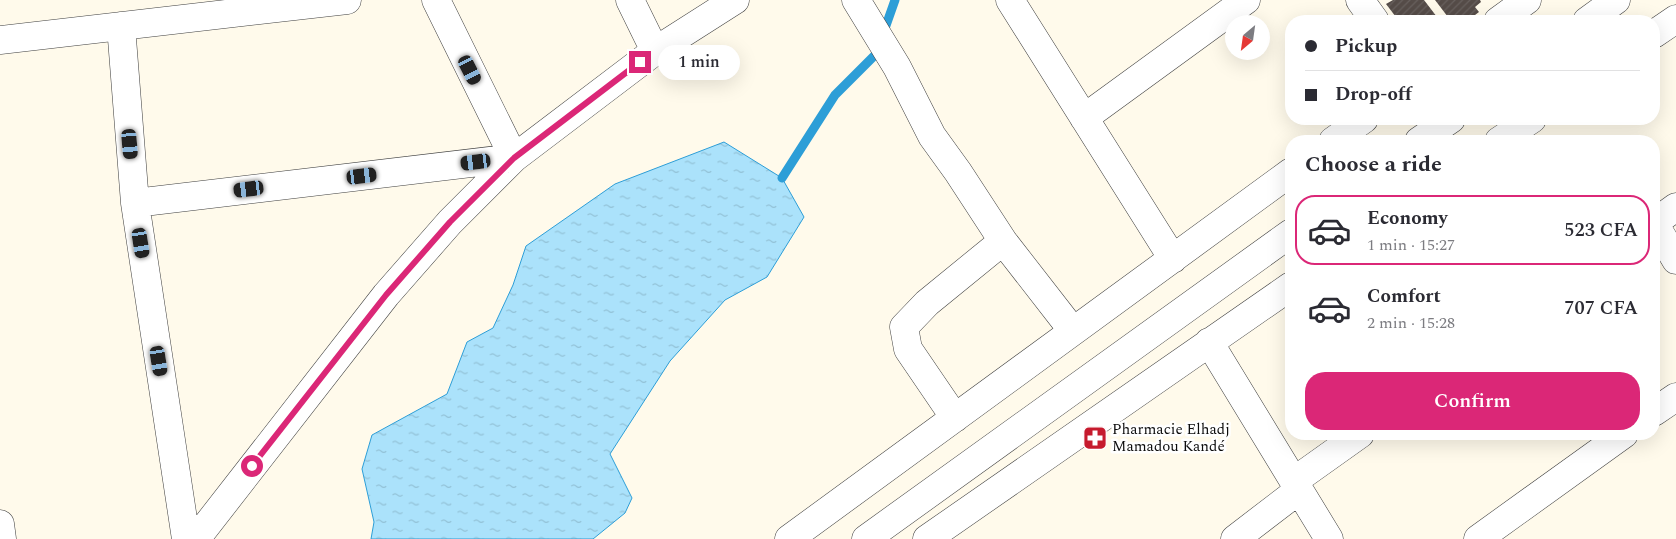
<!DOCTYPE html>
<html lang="en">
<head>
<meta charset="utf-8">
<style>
  body { margin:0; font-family:Spectral,serif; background:#f2f2f3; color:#2b2b33; height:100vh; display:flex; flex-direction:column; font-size:19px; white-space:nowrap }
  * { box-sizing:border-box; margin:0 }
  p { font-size:16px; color:#7c7c81 }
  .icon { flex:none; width:28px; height:28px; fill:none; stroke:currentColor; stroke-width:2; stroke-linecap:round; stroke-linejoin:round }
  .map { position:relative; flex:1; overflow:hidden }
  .panel { position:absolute; left:1285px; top:135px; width:375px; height:305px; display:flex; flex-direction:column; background:#fff; border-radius:20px; box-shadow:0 5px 20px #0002 }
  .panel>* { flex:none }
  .banner { position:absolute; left:1285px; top:15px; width:375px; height:110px; border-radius:20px; box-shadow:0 5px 20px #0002; display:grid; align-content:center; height:110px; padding:0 20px; background:#fff }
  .needle { width:32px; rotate:209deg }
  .buttons { position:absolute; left:1225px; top:15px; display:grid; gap:10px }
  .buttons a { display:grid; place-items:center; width:45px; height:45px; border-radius:50%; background:#fff; box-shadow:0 5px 20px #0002; font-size:25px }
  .end { position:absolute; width:22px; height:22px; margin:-11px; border:6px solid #db2777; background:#fff; box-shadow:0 0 0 2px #fff }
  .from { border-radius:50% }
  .bubble { position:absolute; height:35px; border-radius:18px; background:#fff; box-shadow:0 5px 20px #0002; font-size:16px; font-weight:600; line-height:35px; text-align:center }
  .car { position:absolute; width:15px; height:30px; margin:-15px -8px; border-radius:6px; box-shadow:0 0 4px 1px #0007; background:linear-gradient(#222 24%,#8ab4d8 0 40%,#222 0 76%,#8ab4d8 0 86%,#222 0) }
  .banner b { display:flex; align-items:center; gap:18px; height:48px; font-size:19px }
  .banner b+b { border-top:1px solid #e1e1e2 }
  .banner i { width:12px; height:12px; background:#2b2b33 }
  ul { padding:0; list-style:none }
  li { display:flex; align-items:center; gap:15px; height:70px; margin:0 10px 8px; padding:0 10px; border:2px solid transparent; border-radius:20px }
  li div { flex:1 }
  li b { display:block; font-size:19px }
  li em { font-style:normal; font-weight:600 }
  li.on { border-color:#db2777 }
  li>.icon { width:45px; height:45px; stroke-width:1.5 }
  h2 { padding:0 20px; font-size:22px; line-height:60px }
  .cta { display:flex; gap:10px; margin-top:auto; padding:10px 20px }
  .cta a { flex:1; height:58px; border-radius:20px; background:#db2777; color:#fff; font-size:20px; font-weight:600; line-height:58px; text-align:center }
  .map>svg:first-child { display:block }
</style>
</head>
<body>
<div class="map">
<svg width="1676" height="539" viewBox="0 0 1676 539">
  <defs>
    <pattern id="water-ripples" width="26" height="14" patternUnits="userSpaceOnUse" patternTransform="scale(1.25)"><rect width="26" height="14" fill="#abe2fb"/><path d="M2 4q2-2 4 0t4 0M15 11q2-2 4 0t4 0" fill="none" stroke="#92c1d6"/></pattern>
    <pattern id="building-hatch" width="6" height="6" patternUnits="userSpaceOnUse" patternTransform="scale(1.25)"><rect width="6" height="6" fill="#554c48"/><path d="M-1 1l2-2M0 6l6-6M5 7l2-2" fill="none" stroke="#68615e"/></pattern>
  </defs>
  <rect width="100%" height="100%" fill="#fffaeb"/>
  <!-- water -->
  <path fill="url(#water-ripples)" stroke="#2d9ed7" d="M724 142 782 178 804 217 767 277 725 300 670 361 610 454 632 498 625 513 593 539H371L374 522 362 469 372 435 447 394 467 342 493 328 513 285 526 246 615 184Z"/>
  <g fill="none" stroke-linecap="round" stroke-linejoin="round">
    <!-- stream -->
    <path stroke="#2d9ed7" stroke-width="9" d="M883 34 895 0
      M782 178 835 95 876 54 879 46"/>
  </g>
  <!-- building -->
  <path fill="url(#building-hatch)" d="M1393 0H1424L1437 17 1431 21H1399L1386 4Z
    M1435 0H1480L1481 2 1475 7 1479 12 1467 21H1465L1461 16 1454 21H1451Z"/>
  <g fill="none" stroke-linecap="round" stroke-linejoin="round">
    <!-- minor casing -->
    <g stroke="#3f3f3f" stroke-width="29">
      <path id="minor" d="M630 0 655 51
        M856 0 897 67 932 136 958 172 1003 241 927 303 904 327 908 349 955 418
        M1010 0 1173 259
        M1360 0 1375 21
        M1498 21 1527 0
        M121 26 135 203 186 539
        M1654 34 1676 19
        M0 40 347 0
        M1084 118 1246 0
        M1333 141 1364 119
        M1499 141 1532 119
        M135 203 514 158 436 0
        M1654 223 1676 260
        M1654 223 1676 207
        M1003 241 1073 331
        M1209 342 1329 539
        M1654 412 1676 397
        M1294 481 1360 434
        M0 524 2 539
        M196 539 386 295 450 222 514 158 655 51 735 0
        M789 539 1291 172
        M927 539 1291 286
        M1235 539 1299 490
        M1478 539 1624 434"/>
    </g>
    <!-- tertiary casing -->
    <g stroke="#3f3f3f" stroke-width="29">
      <path id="tertiary" d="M1587 21 1616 0
        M1419 141 1451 119
        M866 539 1291 233"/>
    </g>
    <!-- minor -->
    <use href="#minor" stroke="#fff" stroke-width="28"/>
    <!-- tertiary -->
    <use href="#tertiary" stroke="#fff" stroke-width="28"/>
  </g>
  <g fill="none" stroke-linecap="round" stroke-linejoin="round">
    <!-- route -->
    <path stroke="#db2777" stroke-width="6" d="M252 466 386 295 450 222 514 158 640 62"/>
  </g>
  <!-- icons -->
  <defs>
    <g id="pharmacy-square" transform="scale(1.25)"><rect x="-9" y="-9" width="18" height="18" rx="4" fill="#c61a2d" stroke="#fff"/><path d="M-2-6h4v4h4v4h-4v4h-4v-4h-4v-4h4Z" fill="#fff"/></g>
  </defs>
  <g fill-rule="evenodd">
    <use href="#pharmacy-square" x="1095" y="438"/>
  </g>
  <g text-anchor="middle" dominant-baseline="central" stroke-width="5" stroke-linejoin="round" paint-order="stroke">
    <!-- poi labels -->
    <g font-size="15" fill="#0c0c0c" stroke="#fff" text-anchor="start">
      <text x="1112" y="429">Pharmacie Elhadj<tspan x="1112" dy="17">Mamadou Kandé</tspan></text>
    </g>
  </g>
</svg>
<div class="buttons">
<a><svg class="needle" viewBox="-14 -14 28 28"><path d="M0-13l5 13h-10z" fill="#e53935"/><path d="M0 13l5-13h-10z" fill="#7c7c81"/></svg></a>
</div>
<i class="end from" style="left:252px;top:466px"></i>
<i class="end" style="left:640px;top:62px"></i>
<div class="bubble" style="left:658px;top:45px;width:82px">1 min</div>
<i class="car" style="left:470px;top:70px;rotate:153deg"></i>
<i class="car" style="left:130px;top:144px;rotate:175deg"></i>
<i class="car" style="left:476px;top:162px;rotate:263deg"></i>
<i class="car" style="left:362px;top:176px;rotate:83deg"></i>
<i class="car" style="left:249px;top:189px;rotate:263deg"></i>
<i class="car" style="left:141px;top:243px;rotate:171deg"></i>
<i class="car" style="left:159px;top:361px;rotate:171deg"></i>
<div class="banner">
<b><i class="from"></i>Pickup</b>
<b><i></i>Drop-off</b>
</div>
<section class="panel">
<h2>Choose a ride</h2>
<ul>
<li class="on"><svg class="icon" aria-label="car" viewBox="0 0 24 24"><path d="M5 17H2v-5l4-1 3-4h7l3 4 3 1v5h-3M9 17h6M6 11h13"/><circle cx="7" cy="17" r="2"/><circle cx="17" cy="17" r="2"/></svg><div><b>Economy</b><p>1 min · 15:27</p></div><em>523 CFA</em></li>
<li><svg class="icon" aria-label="car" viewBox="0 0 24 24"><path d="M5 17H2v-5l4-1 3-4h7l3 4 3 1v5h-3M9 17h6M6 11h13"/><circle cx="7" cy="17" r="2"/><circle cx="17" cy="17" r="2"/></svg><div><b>Comfort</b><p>2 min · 15:28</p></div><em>707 CFA</em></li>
</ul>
<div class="cta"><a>Confirm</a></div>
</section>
</div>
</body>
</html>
